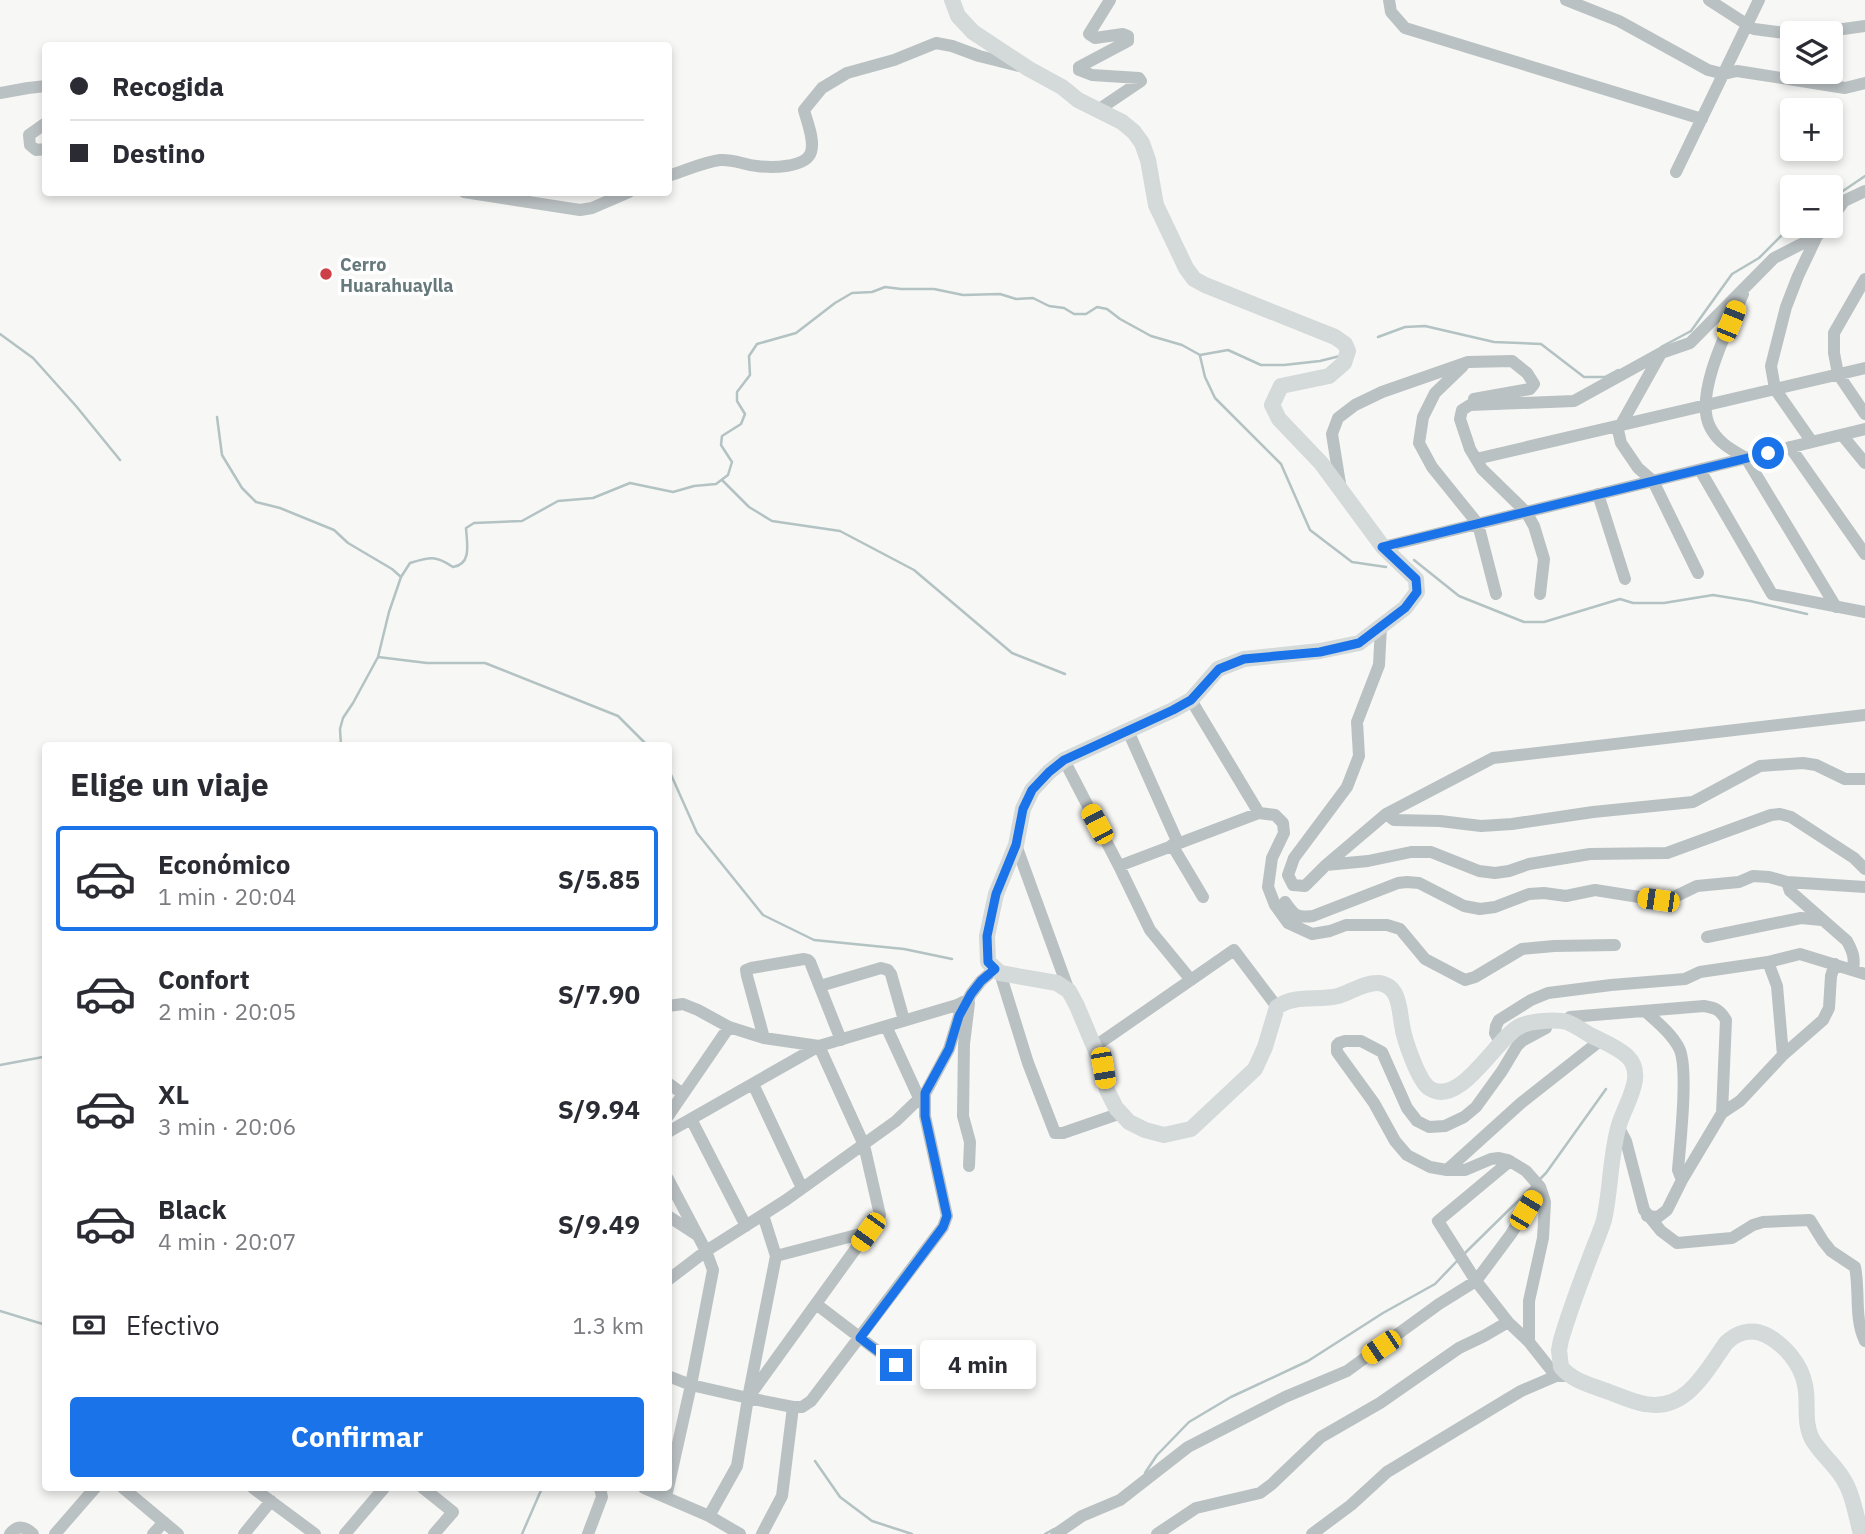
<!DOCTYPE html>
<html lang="es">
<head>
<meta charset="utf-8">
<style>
  body { margin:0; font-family:"IBM Plex Sans",sans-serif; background:#f7f7f7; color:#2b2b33; height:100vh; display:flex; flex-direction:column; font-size:26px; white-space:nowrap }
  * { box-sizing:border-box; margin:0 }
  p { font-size:23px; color:#7c7c81 }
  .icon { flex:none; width:38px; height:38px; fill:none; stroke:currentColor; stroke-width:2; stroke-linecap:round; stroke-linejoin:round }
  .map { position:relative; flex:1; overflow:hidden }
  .panel { position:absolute; left:42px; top:742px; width:630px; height:749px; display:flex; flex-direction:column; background:#fff; border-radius:7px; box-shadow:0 4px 10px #0003 }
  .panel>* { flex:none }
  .top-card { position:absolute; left:42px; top:42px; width:630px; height:154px; border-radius:7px; box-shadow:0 4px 10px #0003; display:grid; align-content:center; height:154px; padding:0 28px; background:#fff }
  .buttons { position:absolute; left:1780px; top:21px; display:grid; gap:14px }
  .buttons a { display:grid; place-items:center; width:63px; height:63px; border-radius:7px; background:#fff; box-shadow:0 4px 10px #0003; font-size:35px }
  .end { position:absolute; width:32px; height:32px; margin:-16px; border:9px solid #1a73e8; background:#fff; box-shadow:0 0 0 4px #fff }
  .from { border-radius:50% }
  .bubble { position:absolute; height:49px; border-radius:7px; background:#fff; box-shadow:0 4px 10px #0003; font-size:23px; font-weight:700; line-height:49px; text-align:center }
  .car { position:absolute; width:21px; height:42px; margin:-21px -10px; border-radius:9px; box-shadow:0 0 5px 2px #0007; background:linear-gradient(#f5c518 24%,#345 0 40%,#f5c518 0 76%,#345 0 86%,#f5c518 0) }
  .top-card b { display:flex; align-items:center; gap:24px; height:66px; font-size:26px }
  .top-card b+b { border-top:2px solid #e1e1e2 }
  .top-card i { width:18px; height:18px; background:#2b2b33 }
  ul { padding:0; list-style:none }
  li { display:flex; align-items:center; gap:21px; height:105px; margin:0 14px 10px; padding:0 14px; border:4px solid transparent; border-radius:7px }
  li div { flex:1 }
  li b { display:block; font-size:26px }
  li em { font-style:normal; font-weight:700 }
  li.on { border-color:#1a73e8 }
  li>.icon { width:63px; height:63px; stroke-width:1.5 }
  h2 { padding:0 28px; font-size:32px; line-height:84px }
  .pay { display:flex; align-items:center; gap:18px; height:77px; padding:0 28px; font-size:26px }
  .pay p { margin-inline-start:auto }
  .cta { display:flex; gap:14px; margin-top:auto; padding:14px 28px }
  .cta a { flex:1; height:80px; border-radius:7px; background:#1a73e8; color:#fff; font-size:28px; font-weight:700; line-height:80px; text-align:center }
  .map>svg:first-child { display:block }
</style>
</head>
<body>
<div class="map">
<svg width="1865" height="1534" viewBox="0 0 1865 1534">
  <rect width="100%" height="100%" fill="#f7f7f5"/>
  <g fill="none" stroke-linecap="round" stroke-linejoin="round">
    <!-- stream -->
    <path stroke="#b3c2c2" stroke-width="2.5" d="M1830 209 1840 193 1865 176
      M0 334 33 358 76 406 120 460
      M1378 337 1405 327 1425 326 1494 342 1541 344 1584 377H1605L1618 370
      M1661 347 1691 331 1732 274 1759 258 1792 225
      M1200 356 1205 377 1215 398 1281 464 1310 530 1352 562 1386 567
      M217 417 222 455 242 488 256 502 280 508 334 530 348 543 392 569 401 577
      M722 480 749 507 772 521 840 531 914 570 1012 653 1065 674
      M1414 560 1459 596 1524 622H1544L1620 599 1633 603H1664L1713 595 1750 601 1807 614
      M378 657 427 663H485L618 716 648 746
      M341 746 340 729 343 718 353 703 378 657 389 612 401 577 410 563C430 557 435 555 453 567 472 564 467 544 466 528L474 523 522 521 558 501 593 498 630 483 673 492 694 486 716 484 728 475 732 462 721 445 722 436 741 424 745 414 737 401V392L750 375 749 356 757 344 796 333 835 303 852 293 872 292 885 287 901 289H934L963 295 1000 294 1016 299 1033 298 1049 306 1064 308 1074 314H1086L1097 307 1107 309 1120 319 1151 336 1182 345 1200 355 1228 350 1261 365H1284L1320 361 1340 356
      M668 768 697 833 763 915 814 940 904 949 952 959
      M0 1065 43 1057 46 1051
      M1539 1180 1546 1173 1606 1089
      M1464 1254 1534 1185
      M0 1311 46 1325
      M815 1461 840 1497 872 1521 912 1534
      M1145 1473 1157 1455 1189 1422 1231 1397 1308 1361 1383 1313 1435 1284 1457 1261
      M522 1534 542 1488
      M1045 1534 1054 1529"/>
    <!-- minor -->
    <path stroke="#bac1c2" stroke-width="12" d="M1389 0 1391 12 1405 28 1702 119
      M1566 0 1619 21 1708 70 1724 74 1737 71 1845 88 1865 83
      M1709 0 1754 29 1792 34
      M1815 33 1865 26
      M0 93 28 88 46 86
      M1098 110 1141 81 1139 78 1092 75 1079 70V67L1128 41V36L1123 34 1095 38 1089 34 1110 0
      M46 123 29 135 30 145 36 150 46 149
      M1676 172 1759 0
      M668 176C685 171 703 162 720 160 734 159 744 165 757 166 771 168 806 168 811 152 815 140 807 122 804 110L822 88 847 73 894 60 936 43 952 46 979 56 1019 66
      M464 192 580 210 592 208 629 192
      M1830 221 1844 201 1865 191
      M1865 279 1834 333V353L1838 374 1865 414
      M1743 294C1730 325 1693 395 1710 427 1718 443 1732 450 1746 458L1836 607
      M1660 355 1618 430 1621 443 1638 468 1653 481 1698 573
      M1463 366 1435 393 1423 417 1419 443 1432 467 1478 524 1496 594
      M1842 435 1865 463
      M1812 442 1775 389 1771 366 1786 307 1798 276 1817 236
      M1790 447 1865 554
      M1476 459 1865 368
      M1700 470 1772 594 1865 612
      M1341 490 1332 434 1338 418 1355 405 1382 392 1468 362 1512 361 1527 373 1534 384 1530 389 1474 399
      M1598 494 1625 579
      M1383 547 1865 429
      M1540 594 1544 559 1534 526 1526 512 1482 469 1470 449 1460 419 1462 410 1470 405 1574 401 1661 353 1690 343 1774 258 1817 236 1827 226
      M1191 700 1259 813
      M1128 731 1178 843
      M1064 760 1119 866 1150 930 1191 980
      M1386 814 1394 820 1440 821 1481 826 1512 824 1593 812 1693 802 1760 766 1803 763 1816 765 1845 779H1865
      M1016 845 1069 991
      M1172 845 1203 897
      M1326 865 1368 861 1411 852H1431L1479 871 1495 873 1509 871 1529 864 1590 854 1667 853 1771 815 1780 814 1791 817 1854 858 1865 869
      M1119 866 1259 813 1275 815 1283 823 1284 833 1272 858 1268 887 1275 905 1288 923 1312 934 1330 931 1346 925H1387L1400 929 1425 959 1465 980 1475 977 1522 949 1554 946 1615 945
      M1787 882 1790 891 1847 941C1853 952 1855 958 1853 970
      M1293 885 1305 886 1326 865 1386 814 1493 758 1865 715
      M1293 885 1288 875 1294 858 1347 787 1359 756 1357 722 1379 665 1381 626
      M1285 902C1294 915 1296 918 1313 916L1398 883 1407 882 1419 883 1464 906 1480 909 1495 907 1529 894 1544 893 1566 896 1595 890 1658 900 1670 899 1697 886 1739 882 1753 876 1769 877 1787 882 1865 887
      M1707 937 1801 918 1822 920
      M1768 962 1777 986 1783 1055
      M1000 973 1028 1063 1055 1133H1063L1121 1113
      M820 986 881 968 888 970 891 974 904 1020
      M668 1006 683 1004 698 1010 729 1027 764 1038 819 1046 957 1005 969 999
      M1645 1011C1657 1022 1671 1033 1679 1048 1689 1067 1680 1144 1678 1170L1682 1180
      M1565 1022 1570 1017 1704 1006C1716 1008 1720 1010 1726 1020L1722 1113
      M886 1026 919 1098
      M764 1038 747 976 746 970 751 968 804 959 808 960 810 962 841 1040
      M1500 1042 1495 1033 1496 1026 1499 1020 1531 1000 1548 993 1611 985 1685 979 1700 972 1768 962 1800 954 1865 974
      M1094 1047 1234 950 1277 1007
      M668 1083 683 1094
      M753 1084 802 1188
      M668 1116 729 1027
      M691 1119 746 1226
      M1618 1126 1626 1141 1644 1210 1661 1231 1677 1243 1732 1238 1753 1225 1763 1222 1810 1220 1823 1241 1831 1251 1855 1267C1860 1291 1854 1319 1865 1341
      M668 1132 819 1046 864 1145 880 1215 748 1398
      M1510 1161 1438 1221 1476 1281 1508 1322 1529 1342 1556 1376
      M969 1166 970 1142 963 1116 964 1044 969 1003
      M1447 1170 1521 1103 1601 1040
      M668 1216 697 1235
      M1647 1216 1658 1217 1667 1210 1682 1180 1722 1113 1740 1101 1783 1055 1823 1020 1829 1008 1831 976 1835 964
      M776 1256 868 1232
      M668 1280 706 1251 786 1200 896 1121 926 1092 949 1049 959 1016 971 994 981 981 995 969
      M816 1304 896 1365
      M1529 1342V1301L1543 1238 1545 1202 1540 1187 1526 1171 1508 1160 1499 1158 1491 1159 1465 1170H1447L1430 1167 1407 1155 1395 1141 1374 1103 1337 1052V1045L1339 1043 1345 1041H1361L1382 1052 1407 1108 1417 1121 1429 1127 1445 1126 1464 1117 1476 1107 1502 1071 1517 1046 1522 1041 1546 1028 1548 1021
      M668 1376 691 1385 748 1398 793 1407H802L811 1401 943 1227 947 1216 925 1116V1093
      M123 1488 178 1534
      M253 1488 315 1534
      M423 1488 453 1512 434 1534
      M644 1488 709 1516 740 1534
      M666 1497 691 1385 713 1270 706 1251 668 1179
      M709 1516 737 1466 748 1398 776 1256 763 1215
      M10 1534C17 1525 25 1526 33 1534
      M55 1534 95 1488
      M153 1534 164 1522
      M244 1534 271 1501
      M345 1534 384 1488
      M588 1534 602 1497 600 1488
      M762 1534 782 1496 793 1407
      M1056 1534 1082 1516 1120 1500 1188 1447 1285 1397 1347 1371 1439 1304 1476 1281 1511 1234 1540 1187
      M1157 1534 1196 1508 1260 1493 1272 1484 1321 1437 1380 1403 1459 1348 1484 1336 1508 1322
      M1312 1534 1351 1505 1387 1472 1521 1391 1556 1376H1568"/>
    <!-- major -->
    <path stroke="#d4d9da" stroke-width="16" d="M952 0 958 16 973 32 1029 69 1062 87 1078 100 1122 122 1134 132 1142 143 1148 160 1156 205 1186 268 1194 279 1205 285 1335 337 1345 344 1348 351 1344 363 1329 376 1281 386 1272 405 1279 419 1321 463 1383 547 1416 579 1417 592 1405 608 1359 643 1320 651 1244 659 1218 669 1191 700 1173 710 1064 760 1049 772 1032 790 1023 809 1016 845 996 894 987 936 988 962 1000 973 1057 983 1069 991 1077 1006 1103 1068 1107 1090 1116 1108 1129 1122 1145 1130 1164 1135 1191 1129 1255 1069 1265 1047 1277 1007C1296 994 1317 1001 1338 996 1351 992 1365 982 1379 983 1400 986 1399 1009 1402 1025 1404 1039 1418 1080 1429 1088 1460 1109 1496 1038 1520 1026 1530 1021 1556 1019 1567 1022 1575 1025 1583 1031 1590 1035 1602 1041 1617 1047 1627 1056 1647 1075 1625 1104 1619 1125 1610 1155 1611 1189 1604 1220 1600 1233 1594 1246 1589 1260 1579 1286 1569 1313 1561 1340L1559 1350 1561 1367C1574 1382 1591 1385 1609 1392 1620 1396 1633 1402 1645 1404 1686 1412 1706 1371 1726 1343 1737 1332 1752 1328 1766 1335 1785 1345 1801 1364 1805 1385 1809 1403 1803 1421 1812 1439 1820 1453 1834 1464 1842 1477 1853 1493 1856 1516 1861 1534"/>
  </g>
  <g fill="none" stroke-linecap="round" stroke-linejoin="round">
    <!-- route -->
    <path stroke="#1a73e8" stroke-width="9" d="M896 1365 860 1338 943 1227 947 1216 925 1116V1093L949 1049 959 1016 971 994 981 981 995 969 988 962 987 936 996 894 1016 845 1023 809 1032 790 1049 772 1064 760 1173 710 1191 700 1219 669 1244 659 1320 652 1359 643 1405 608 1417 592 1416 579 1382 547 1768 453"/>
  </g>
  <!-- markers -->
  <circle fill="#cd4047" stroke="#fff" stroke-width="2.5" cx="326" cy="274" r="7"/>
  <g text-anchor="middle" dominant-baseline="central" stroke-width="7" stroke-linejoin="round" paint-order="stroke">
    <!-- poi labels -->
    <g font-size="18" font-weight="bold" fill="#66797c" stroke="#fff" text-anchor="start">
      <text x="340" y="264">Cerro<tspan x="340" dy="21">Huarahuaylla</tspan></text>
    </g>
  </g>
</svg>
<div class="buttons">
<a><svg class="icon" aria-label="layers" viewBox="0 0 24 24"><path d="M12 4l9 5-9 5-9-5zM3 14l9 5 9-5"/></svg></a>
<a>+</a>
<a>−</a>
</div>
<i class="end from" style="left:1768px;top:453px"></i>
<i class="end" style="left:896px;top:1365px"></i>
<div class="bubble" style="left:920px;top:1340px;width:116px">4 min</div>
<i class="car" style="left:1731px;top:321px;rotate:22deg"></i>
<i class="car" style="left:1097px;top:824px;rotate:332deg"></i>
<i class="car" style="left:1658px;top:900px;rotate:278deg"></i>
<i class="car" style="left:1103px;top:1068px;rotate:170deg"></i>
<i class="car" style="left:1526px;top:1210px;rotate:31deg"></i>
<i class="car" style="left:868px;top:1232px;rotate:216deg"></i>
<i class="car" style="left:1381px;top:1347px;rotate:236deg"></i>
<div class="top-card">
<b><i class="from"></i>Recogida</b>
<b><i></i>Destino</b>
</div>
<section class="panel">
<h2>Elige un viaje</h2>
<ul>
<li class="on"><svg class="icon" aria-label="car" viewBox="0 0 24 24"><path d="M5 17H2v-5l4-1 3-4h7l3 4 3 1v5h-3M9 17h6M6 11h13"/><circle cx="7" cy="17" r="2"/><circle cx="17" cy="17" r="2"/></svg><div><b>Económico</b><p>1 min · 20:04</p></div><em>S/5.85</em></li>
<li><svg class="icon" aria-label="car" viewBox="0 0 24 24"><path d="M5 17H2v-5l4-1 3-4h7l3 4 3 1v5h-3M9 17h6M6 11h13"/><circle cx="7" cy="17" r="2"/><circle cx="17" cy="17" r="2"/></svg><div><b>Confort</b><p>2 min · 20:05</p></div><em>S/7.90</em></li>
<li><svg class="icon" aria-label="car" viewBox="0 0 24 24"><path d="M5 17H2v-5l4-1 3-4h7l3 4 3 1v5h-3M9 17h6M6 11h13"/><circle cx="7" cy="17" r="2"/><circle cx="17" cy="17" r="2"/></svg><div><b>XL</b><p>3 min · 20:06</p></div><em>S/9.94</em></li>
<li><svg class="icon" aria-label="car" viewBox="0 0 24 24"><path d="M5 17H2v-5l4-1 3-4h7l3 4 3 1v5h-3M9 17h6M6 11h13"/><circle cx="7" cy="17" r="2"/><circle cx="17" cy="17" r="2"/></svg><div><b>Black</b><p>4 min · 20:07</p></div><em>S/9.49</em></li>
</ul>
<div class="pay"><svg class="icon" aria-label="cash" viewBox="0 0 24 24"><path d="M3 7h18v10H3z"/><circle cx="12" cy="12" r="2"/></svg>Efectivo<p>1.3 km</p></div>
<div class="cta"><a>Confirmar</a></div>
</section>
</div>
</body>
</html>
